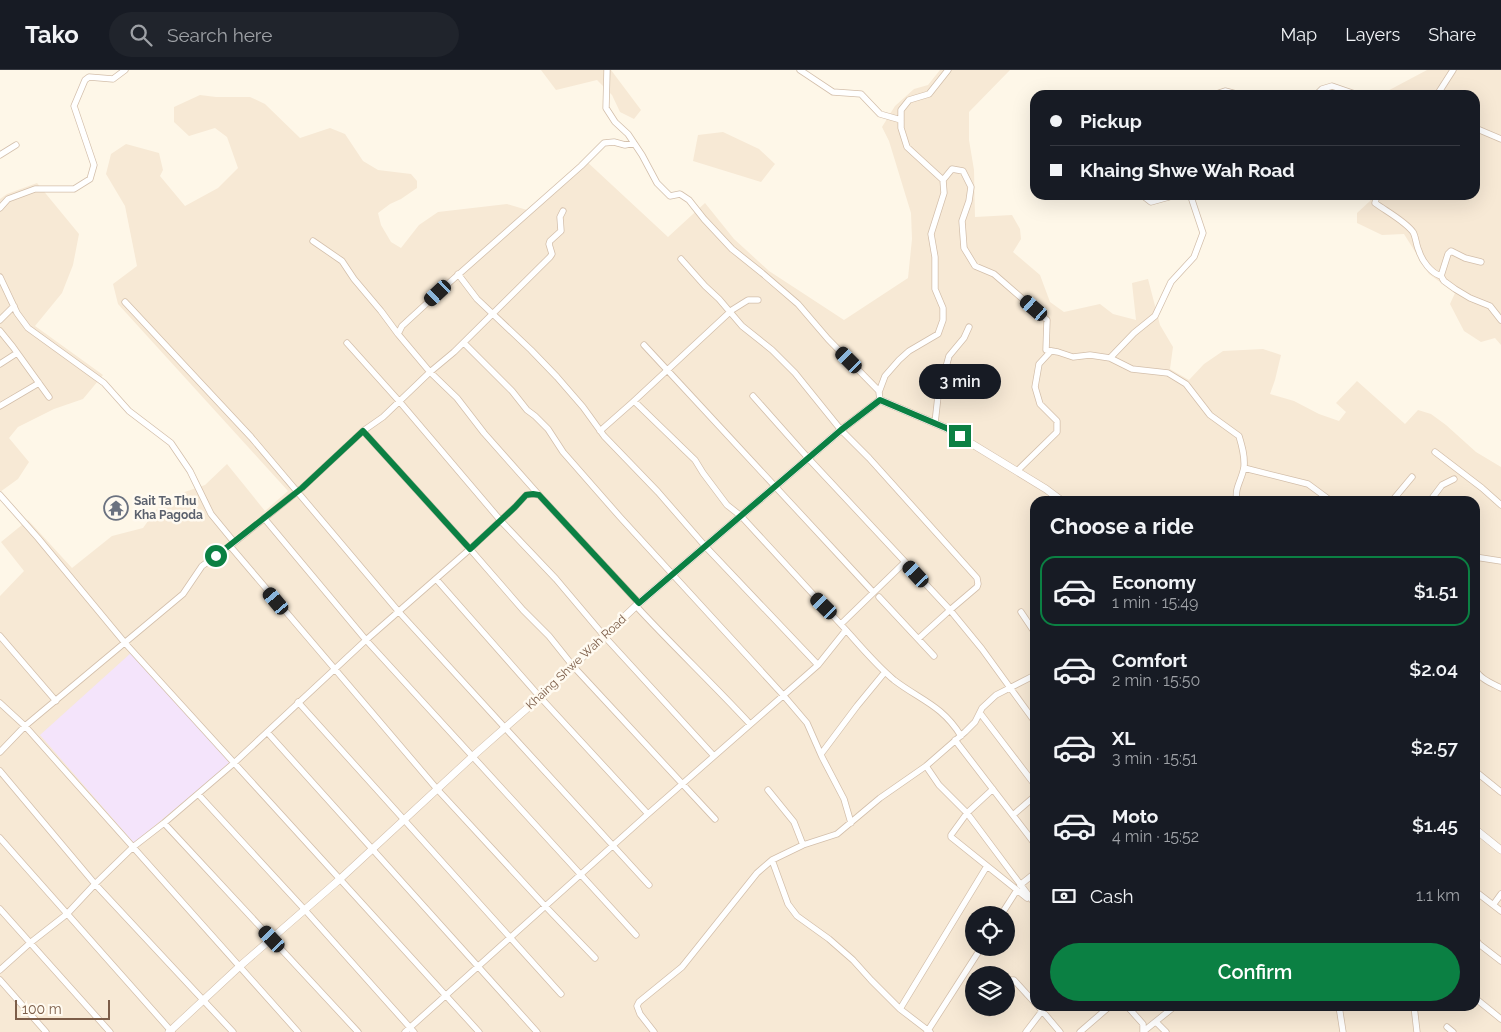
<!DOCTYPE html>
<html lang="en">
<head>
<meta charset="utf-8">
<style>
  body { margin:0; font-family:Raleway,sans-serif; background:#20242c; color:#f1f3f6; height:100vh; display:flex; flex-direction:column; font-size:19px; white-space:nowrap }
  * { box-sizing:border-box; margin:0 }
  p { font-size:16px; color:#9ea1a6 }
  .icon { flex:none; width:28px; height:28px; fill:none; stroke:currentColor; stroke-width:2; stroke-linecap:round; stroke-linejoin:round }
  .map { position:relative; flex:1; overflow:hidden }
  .panel { position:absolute; left:1030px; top:426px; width:450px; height:515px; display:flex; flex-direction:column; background:#171b24; border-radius:15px; box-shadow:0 5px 20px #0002 }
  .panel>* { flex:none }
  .banner { position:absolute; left:1030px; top:20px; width:450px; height:110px; border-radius:15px; box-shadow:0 5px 20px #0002; display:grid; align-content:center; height:110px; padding:0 20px; background:#171b24 }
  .tools { position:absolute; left:965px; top:836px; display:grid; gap:10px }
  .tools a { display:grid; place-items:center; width:50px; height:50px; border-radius:50%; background:#171b24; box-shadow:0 5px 20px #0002; font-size:25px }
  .scale { position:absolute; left:15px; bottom:12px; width:95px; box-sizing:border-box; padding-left:5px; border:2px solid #7c5d48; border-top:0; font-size:14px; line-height:18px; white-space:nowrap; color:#7c5d48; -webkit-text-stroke:4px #fffaf0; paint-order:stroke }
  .end { position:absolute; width:22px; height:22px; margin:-11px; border:6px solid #0b8043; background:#fff; box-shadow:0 0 0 2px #fff }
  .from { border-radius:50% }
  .bubble { position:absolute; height:35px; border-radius:18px; background:#171b24; box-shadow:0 5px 20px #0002; font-size:16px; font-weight:600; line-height:35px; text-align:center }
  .car { position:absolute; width:15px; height:30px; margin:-15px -8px; border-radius:6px; box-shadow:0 0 4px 1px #0007; background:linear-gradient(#222 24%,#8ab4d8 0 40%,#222 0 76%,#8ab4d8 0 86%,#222 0) }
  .banner b { display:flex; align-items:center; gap:18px; height:48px; font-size:19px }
  .banner b+b { border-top:1px solid #363941 }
  .banner i { width:12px; height:12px; background:#f1f3f6 }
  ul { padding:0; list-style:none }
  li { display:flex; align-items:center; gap:15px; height:70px; margin:0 10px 8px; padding:0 10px; border:2px solid transparent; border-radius:15px }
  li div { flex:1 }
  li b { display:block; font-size:19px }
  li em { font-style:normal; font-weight:600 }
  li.current { border-color:#0b8043 }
  li>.icon { width:45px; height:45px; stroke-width:1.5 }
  h2 { padding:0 20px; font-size:22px; line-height:60px }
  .pay { display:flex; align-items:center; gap:12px; height:55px; padding:0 20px; font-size:19px }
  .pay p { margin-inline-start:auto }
  .primary-button { display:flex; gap:10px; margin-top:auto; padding:10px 20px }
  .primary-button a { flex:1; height:58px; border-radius:30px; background:#0b8043; color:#fff; font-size:20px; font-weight:600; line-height:58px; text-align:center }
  header { display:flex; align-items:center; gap:30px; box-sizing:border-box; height:70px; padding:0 25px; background:#171b24; border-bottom:1px solid #363941 }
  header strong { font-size:24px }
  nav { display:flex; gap:28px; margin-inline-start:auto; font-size:18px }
  .search { width:350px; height:45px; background:#20242c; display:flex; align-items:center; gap:12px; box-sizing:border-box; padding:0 18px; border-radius:28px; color:#9ea1a6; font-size:19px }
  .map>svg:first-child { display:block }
</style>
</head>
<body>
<header>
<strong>Tako</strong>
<div class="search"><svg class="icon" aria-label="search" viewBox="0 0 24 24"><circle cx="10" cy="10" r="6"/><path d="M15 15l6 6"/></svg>Search here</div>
<nav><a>Map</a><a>Layers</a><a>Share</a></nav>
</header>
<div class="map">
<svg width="1501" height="962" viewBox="0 0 1501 962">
  <rect width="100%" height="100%" fill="#fef7e8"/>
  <!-- residential -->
  <path fill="#f7e9d5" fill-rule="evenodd" d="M541 0H611L641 40 634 49 620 42 612 25 597 10 556 20Z
    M940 0H1010L969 42V70L974 100 975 147 1012 145 1020 159 1021 169 1013 182 1040 205 1050 232 1064 242 1100 234 1113 244 1136 250 1132 213 1148 209 1160 255 1173 277 1170 299 1189 310 1204 294 1223 281 1263 279 1281 285 1275 310 1270 324 1294 331 1319 344 1339 351 1346 342 1336 333 1357 311 1405 354 1418 340 1431 344 1446 355 1476 382 1501 397V962H0V526L24 501 1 472 28 450 72 498 112 466 143 458 156 440 173 426 205 415 227 394 265 441 288 421 118 234 113 214 137 196 125 136 106 104 111 84 126 74 159 83 163 100 160 106 185 136 218 118 238 98 227 67 215 58 189 66 174 52V37L200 25 216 27H250L265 34 300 68 330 58 345 64 363 91 378 100 411 104 417 111V118L401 129 390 134 378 143 381 155 391 172 401 178 419 155 438 142 507 134 527 140 584 89 668 167 705 133 734 169 769 201 844 250 908 208 912 169 911 143 889 71 882 57 895 36 914 19 928 15ZM1035 431H1475V936H1035ZM974 845H1006V878H974ZM974 905H1006V938H974Z
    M1427 0H1501V275L1495 268 1481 272 1464 261 1450 234 1455 223 1429 204 1404 164 1382 165 1357 153V143L1370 131 1373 125H1475V25H1380Z
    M723 62 759 79 775 94 761 112 693 91 698 65Z
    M37 113 79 164 73 195 62 223 35 256 103 305 83 329 54 339 18 357 9 368 29 392 18 409 0 422V129L7 124Z"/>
  <!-- education -->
  <path fill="#f4e4fb" d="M132 582 230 693 134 773 40 665Z"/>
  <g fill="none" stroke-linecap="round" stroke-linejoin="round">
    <!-- minor casing -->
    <g stroke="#d3bfab" stroke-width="7">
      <path id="minor" d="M607 0 606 38 615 52 628 64 642 85 657 113 670 126 680 124 689 130 704 149 732 179 762 203 798 234 828 269 879 321
        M800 0 833 22 861 24 880 44 901 50
        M1213 25 1225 21 1240 25
        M1316 25 1322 19 1332 16 1358 25
        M1407 25H1412
        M1437 25 1453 0
        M1475 58 1501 69
        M0 85 16 75
        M943 110 952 99 963 101 971 117 969 131 962 151 964 178 975 196 994 204 1047 250 1046 280 1058 282 1073 287 1090 285 1110 288 1132 299 1168 303 1186 314 1210 345 1239 366C1242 376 1245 386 1244 397 1242 410 1234 418 1237 431
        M1142 125 1151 132 1176 125
        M1377 125 1375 133C1386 141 1405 151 1413 162 1416 167 1416 175 1419 181 1422 191 1431 203 1441 206
        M0 138 8 129 35 119H74L90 109 94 95 74 36 85 10 89 7 113 9 125 0
        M313 171 342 191 354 209 381 241 398 264 430 302 457 328 484 363 539 425 639 533
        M681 189 705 216 719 229 742 256 772 280 795 303 841 360 869 388 977 508 978 514 977 517 950 540 982 579 1035 652
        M1481 192 1465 188 1451 181 1448 184 1441 206 1444 211 1455 219 1470 228 1490 236 1501 250
        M458 204 477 229 531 280 557 307 583 337 604 366 658 422 705 476 818 595
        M0 207 17 243 28 258 104 313 129 341 171 373 190 401 211 444 234 472
        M125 232 251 367 399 542 649 815
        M0 250 14 236
        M0 261 13 277 49 327
        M398 264 402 256 450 212 581 96 604 73 614 72 625 75 634 73
        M347 273 399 331 501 451 556 509 605 567 714 686
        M464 273 512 321 527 340 535 346 548 359 563 382 620 447 784 626 807 653 822 687 844 729 851 753
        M644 275 873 522
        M1110 288 1134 263 1155 246 1171 212 1194 187 1203 163 1191 127 1189 125
        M0 294 17 283
        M753 326 808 388 950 540 918 569
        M880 330 879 322 885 306 899 290 909 281 938 264 943 250V238L935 219V187L931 164 944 123 943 110 907 77 901 58V40L909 30 929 24 948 0
        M0 336 39 313
        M935 353 938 326 949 286 964 268 969 257
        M363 361 383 347 430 302 454 282 550 187 552 184 549 174 550 171 561 161 560 147 563 141
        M600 361 634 331 732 240 748 230H758
        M1435 382 1482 418 1501 435
        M1244 398 1308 414 1331 431
        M1017 401 1057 362V351L1040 334 1035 317 1039 294 1051 281
        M0 425 38 468 125 573 479 962
        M1392 431 1412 407
        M1430 431 1442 415 1454 409
        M264 448 366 570 636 865
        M230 476 437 719 546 837 595 888
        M1475 487 1501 491
        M436 509 540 627 648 744
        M879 527 934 586
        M636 536C673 576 713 614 750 654
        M1021 542 1035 563
        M841 554 905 492
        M846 560C861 577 876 595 894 610 920 630 942 635 961 666
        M0 566 56 631
        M1475 599C1480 609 1491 613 1501 618
        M298 632 561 924
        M0 633 25 656 298 962
        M980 643 1035 715
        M267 662 537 962
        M955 670 1035 774
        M0 682 25 656 183 524 202 496 230 476 302 418 363 361 470 479 515 437 526 425 533 424 539 425
        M821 684 857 636 885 602
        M926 696 939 715 967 743 1035 834
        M0 701 95 814 233 962
        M1475 701 1501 722
        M993 719 967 743 951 765V767L1027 828
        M768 720 794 752 803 775
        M198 724 305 840 414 962
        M1013 745 1035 726
        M164 753 358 962
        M0 768 172 962
        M772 790 788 834 797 846 829 869 853 890 871 910 900 939 930 962
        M1020 815 1035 803
        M1475 821 1501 841
        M1493 835 1501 824
        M0 839 110 962
        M1001 845 1017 820
        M1475 868 1479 874 1501 891
        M0 900 30 873 67 844 95 814 133 777 164 753 234 693 366 570 470 479 523 540 549 566 573 596 715 749
        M0 910 46 962
        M1006 916 1011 910H1014L1035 933
        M1475 928 1501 949
        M1038 936 1060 962
        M1127 936 1143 954V962
        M1339 936 1343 962
        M1414 936 1417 962
        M900 939 987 796
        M989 943 992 938
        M1156 952 1166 962
        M1447 957 1453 962
        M1144 961 1175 936
        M405 962 648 744 818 595 846 560 741 446 727 435 703 403 695 390 634 331
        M654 962 640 944 637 936 639 932 682 897 757 803 772 790 803 775 837 764 880 728 926 696 965 662 975 652 982 638 996 625 1035 605
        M927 962 981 878
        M1026 962 1042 941 1048 936
        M1080 962 1110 936"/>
    </g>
    <!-- tertiary casing -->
    <g stroke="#d3bfab" stroke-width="8">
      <path id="tertiary" d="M1475 759 1501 780
        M169 962 240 896 340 809 473 686 540 627 639 533 841 360 880 330 946 358 1046 419 1062 431"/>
    </g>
    <!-- minor -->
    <use href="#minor" stroke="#fff" stroke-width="5.5"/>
    <!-- tertiary -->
    <use href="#tertiary" stroke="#fff" stroke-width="7"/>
  </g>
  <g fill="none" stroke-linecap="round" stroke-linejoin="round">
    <!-- route -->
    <path stroke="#0b8043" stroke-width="6" d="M216 486 302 418 363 361 470 479 515 437 526 425 533 424 539 425 639 533 841 360 880 330 946 358 960 366"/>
  </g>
  <!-- icons -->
  <defs>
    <g id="temple-ring" transform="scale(1.25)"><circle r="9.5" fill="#fffaf0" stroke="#6b7280" stroke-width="1.5"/><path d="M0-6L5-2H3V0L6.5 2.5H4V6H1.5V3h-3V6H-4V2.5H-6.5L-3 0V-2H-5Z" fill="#6b7280"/></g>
  </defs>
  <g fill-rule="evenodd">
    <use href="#temple-ring" x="116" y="438"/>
  </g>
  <g text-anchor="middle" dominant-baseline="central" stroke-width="5" stroke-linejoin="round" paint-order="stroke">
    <!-- worship labels -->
    <g font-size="12" font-weight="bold" fill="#5b616d" stroke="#fffaf0" text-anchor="start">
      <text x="134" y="431">Sait Ta Thu<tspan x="134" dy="14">Kha Pagoda</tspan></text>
    </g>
    <!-- street labels -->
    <g font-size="12" fill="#7c5d48" stroke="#fffaf0">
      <text transform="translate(576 592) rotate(-43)">Khaing Shwe Wah Road</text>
    </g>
  </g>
</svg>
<div class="tools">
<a><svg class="icon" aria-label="locate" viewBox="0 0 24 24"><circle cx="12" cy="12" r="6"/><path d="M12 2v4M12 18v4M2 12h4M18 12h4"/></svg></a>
<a><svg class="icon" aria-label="layers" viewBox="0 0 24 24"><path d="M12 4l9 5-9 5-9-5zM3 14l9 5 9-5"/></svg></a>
</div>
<div class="scale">100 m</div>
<i class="end from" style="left:216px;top:486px"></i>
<i class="end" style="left:960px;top:366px"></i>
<div class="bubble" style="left:919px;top:294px;width:82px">3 min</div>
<i class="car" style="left:438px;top:223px;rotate:227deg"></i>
<i class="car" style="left:1034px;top:238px;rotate:311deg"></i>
<i class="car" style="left:849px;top:290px;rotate:315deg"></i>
<i class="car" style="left:916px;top:504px;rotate:317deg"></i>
<i class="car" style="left:276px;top:531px;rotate:320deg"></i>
<i class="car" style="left:824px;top:536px;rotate:315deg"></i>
<i class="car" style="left:272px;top:869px;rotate:317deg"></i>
<div class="banner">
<b><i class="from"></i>Pickup</b>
<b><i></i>Khaing Shwe Wah Road</b>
</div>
<section class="panel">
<h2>Choose a ride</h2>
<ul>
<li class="current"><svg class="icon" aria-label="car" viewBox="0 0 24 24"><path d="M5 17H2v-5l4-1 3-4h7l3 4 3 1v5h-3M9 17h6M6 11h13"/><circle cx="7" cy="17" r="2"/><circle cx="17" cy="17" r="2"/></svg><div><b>Economy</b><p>1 min · 15:49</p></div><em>$1.51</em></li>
<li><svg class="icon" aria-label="car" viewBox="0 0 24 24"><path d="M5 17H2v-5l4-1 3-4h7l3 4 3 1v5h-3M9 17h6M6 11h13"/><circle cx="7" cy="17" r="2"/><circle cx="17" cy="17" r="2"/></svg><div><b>Comfort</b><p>2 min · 15:50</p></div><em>$2.04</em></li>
<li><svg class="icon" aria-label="car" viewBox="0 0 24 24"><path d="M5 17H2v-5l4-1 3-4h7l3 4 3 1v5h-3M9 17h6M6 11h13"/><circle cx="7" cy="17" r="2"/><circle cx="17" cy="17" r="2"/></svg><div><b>XL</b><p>3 min · 15:51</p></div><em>$2.57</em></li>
<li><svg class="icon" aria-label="car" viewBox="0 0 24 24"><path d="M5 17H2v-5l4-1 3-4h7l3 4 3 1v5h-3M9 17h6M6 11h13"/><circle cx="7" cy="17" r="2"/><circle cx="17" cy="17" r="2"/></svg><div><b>Moto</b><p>4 min · 15:52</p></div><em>$1.45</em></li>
</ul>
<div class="pay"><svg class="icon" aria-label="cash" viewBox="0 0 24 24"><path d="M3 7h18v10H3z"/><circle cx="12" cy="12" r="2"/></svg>Cash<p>1.1 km</p></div>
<div class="primary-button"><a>Confirm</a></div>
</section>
</div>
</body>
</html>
